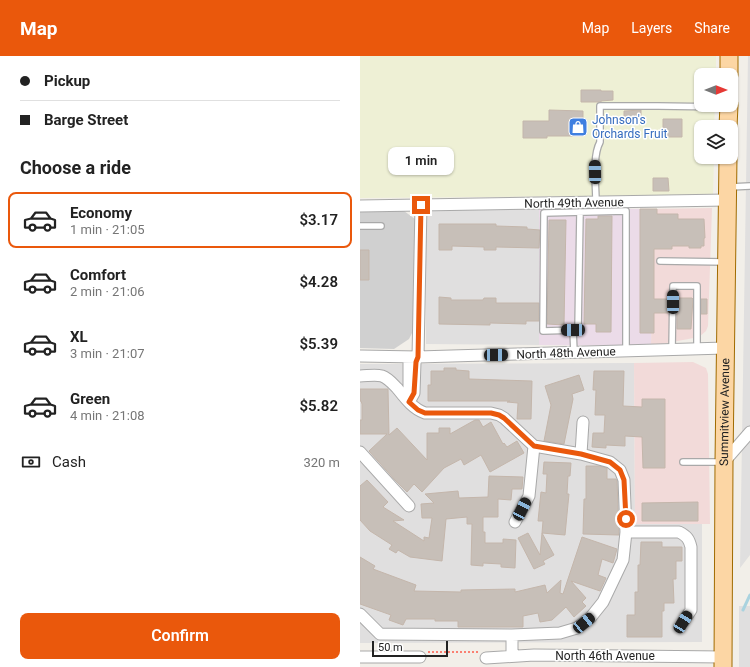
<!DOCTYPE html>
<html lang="en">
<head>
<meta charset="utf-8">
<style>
  body { margin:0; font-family:Roboto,sans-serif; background:#f6f6f6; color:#222; height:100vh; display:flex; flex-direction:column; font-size:15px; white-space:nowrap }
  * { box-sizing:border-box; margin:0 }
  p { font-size:13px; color:#767676 }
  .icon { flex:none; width:22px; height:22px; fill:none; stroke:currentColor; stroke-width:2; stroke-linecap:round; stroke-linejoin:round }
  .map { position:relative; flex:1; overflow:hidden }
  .sheet { display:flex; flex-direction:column; background:#fff; width:360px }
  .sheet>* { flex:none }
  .banner { display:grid; align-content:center; height:88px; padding:0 20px; background:#fff }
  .needle { width:26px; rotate:90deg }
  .fabs { position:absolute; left:334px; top:12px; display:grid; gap:8px }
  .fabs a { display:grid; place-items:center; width:44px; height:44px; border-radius:8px; background:#fff; box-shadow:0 1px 3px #0004; font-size:20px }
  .scale { position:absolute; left:12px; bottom:10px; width:76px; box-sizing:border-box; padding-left:4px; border:2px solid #222; border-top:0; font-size:11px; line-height:14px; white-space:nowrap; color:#222; -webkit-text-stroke:3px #fff; paint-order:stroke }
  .end { position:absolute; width:18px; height:18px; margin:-9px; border:5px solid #ea580c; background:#fff; box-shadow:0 0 0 2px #fff }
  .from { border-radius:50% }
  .bubble { position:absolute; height:28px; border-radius:8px; background:#fff; box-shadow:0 1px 3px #0004; font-size:13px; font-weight:600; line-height:28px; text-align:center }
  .car { position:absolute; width:12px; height:24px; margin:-12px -6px; border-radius:5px; box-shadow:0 0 3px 1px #0007; background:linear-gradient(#222 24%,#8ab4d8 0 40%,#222 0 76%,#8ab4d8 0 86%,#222 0) }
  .banner b { display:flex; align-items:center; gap:14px; height:38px; font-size:15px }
  .banner b+b { border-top:1px solid #e0e0e0 }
  .banner i { width:10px; height:10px; background:#222 }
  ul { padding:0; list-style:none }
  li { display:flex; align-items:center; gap:12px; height:56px; margin:0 8px 6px; padding:0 12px; border:2px solid transparent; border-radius:8px }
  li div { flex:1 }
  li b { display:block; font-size:15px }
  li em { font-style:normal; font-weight:600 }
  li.active { border-color:#ea580c }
  li>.icon { width:36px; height:36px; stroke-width:1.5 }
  h2 { padding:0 20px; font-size:18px; line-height:48px }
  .pay { display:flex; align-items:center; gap:10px; height:44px; padding:0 20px; font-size:15px }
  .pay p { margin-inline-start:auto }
  .action { display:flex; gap:8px; margin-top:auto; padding:8px 20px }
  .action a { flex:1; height:46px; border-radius:8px; background:#ea580c; color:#fff; font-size:16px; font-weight:600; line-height:46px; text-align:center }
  header { display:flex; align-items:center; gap:24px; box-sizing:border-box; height:56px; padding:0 20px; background:#ea580c; color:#fff }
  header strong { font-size:19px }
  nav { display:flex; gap:22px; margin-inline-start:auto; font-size:14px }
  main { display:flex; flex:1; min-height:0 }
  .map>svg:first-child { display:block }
</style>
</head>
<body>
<header>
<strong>Map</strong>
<nav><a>Map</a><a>Layers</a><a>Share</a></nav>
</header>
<main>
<section class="sheet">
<div class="banner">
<b><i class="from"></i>Pickup</b>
<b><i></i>Barge Street</b>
</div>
<h2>Choose a ride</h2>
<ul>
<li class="active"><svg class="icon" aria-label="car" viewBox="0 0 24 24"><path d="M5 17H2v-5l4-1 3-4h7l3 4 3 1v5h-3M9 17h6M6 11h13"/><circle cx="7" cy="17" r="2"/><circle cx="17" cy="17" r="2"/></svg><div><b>Economy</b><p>1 min · 21:05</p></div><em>$3.17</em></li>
<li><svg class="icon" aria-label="car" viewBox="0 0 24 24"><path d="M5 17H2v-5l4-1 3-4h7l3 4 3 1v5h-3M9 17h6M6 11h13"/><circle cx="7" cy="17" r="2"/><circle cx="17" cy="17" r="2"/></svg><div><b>Comfort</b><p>2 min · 21:06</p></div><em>$4.28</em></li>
<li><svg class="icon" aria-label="car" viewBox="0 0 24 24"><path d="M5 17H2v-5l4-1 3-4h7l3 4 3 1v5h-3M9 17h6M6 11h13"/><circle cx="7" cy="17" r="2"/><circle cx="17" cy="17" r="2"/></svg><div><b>XL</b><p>3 min · 21:07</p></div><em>$5.39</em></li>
<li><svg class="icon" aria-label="car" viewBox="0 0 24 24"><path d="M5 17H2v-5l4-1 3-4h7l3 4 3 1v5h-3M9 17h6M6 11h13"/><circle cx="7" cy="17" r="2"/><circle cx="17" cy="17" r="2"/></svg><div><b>Green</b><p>4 min · 21:08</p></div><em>$5.82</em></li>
</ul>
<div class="pay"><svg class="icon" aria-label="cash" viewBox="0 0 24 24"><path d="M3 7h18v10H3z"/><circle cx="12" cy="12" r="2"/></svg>Cash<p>320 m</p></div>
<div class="action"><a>Confirm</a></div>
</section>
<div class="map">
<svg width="390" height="611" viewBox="0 0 390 611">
  <rect width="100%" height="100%" fill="#f2efe9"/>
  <!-- residential -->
  <path fill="#e0dfdf" d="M388 0H390V499L380 512Z
    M66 152H179V289L66 288Z
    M274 307 275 468H342V586L0 587V308Z
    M379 550H390V611H379Z"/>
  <!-- commercial -->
  <path fill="#f2dad9" d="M352 152 348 270 346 275 339 281 291 290 293 153Z
    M333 306 346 312 348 318 350 468H275L274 307Z"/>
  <!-- industrial -->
  <path fill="#ebdbe8" d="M179 152 293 153 291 290 179 289Z"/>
  <!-- religious -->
  <path fill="#d0d0d0" d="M0 155H44L55 163 54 273 49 283 34 293 0 292Z"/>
  <!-- farmland -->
  <path fill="#eef0d5" d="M0 0H356V19H341V49H355L354 71H341V101H354L353 139 0 142Z"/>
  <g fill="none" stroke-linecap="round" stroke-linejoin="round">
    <!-- stream -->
    <path stroke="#aad3df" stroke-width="3" d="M383 554 390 539"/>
  </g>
  <!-- building -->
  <path fill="#c7bfb8" stroke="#c4b6ab" d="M221 34H241V35H253V44L241 45V46H221Z
    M189 54 223 55V80H187V82H163V65H189Z
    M281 54V66L264 67V55Z
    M303 63H322V81H303Z
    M293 122H308L309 135H293Z
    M280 153H297V158H318V163H344L345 182H344V190H341V192H329V190H312V193H294V243H309L308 257H294V277H280Z
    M238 160H252L251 276H236V268H224L226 163H238Z
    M189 164H206L204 269 187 268Z
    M79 168H136V170L167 171V173L180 174 179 192 136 191V194H124V191L92 190V194H79Z
    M0 194H9V224H0Z
    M79 241 91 242V244H123L124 242H136V247H179V265H166V268L130 267V269L79 268Z
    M317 242H332L333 243 331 273H317Z
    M341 243H347V258H341Z
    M84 312H96V314L109 315V323L172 325 171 363H157L158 347 147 346 150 345H68V329H71V315H84Z
    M234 315H264L263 350 282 351V343H305V412H283L282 381 265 380V390L246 389V392L232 391 233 377H244L245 359H235L236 334H233Z
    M219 319 224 334 212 338 213 343 204 388 184 385 191 349 185 330Z
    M0 333H28L29 379 37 372 67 404V377H79V372H90V378L115 364H119L123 371 131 366 143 388 144 387 147 391 157 385 164 397 130 416 121 399 104 409 101 403 84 412 62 436 54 428 47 436 35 424 9 395 27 378H0V364H2V348L1 345H0Z
    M184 406 211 407 210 420H208L207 438H209L205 479 182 477 183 465H178L181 436 186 437 187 418H183Z
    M226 410H239L247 412V423H256L257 425 259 479 223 478 224 443H226Z
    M129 420 163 421 162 433H152L151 444 138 443V461H123V476H125V487H143V483L156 484 155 512 141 511V508L123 507V510L111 509 112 468H107V461L86 463 82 505 50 501 38 494 36 497 29 493 32 489 10 475 0 464V430L7 424 28 446 23 451 44 464 33 465 64 485V481L69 482 72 462H62L61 448 74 447 65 438 98 435 99 442 128 441Z
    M338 446V465H282V447Z
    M168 477 180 499 182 477 194 499 183 505 185 508 174 513 158 482Z
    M222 481 257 493 253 507 242 503 238 519 246 522 240 535 211 525 226 542 222 546 226 550 214 561 206 551 192 564 180 566 178 557 163 560V571H98V565H75V563H46L43 569 29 564 31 559 0 548V501L15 510 13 513 56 529 54 535 101 536V534L155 533V536L185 529 187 537 201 524 200 537 203 538Z
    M281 486H302V491H322V505H316V523H313L314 547H304V555H302V581H267V559H275V536H278V509H280Z"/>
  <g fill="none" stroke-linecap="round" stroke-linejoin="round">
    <!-- lane casing -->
    <g stroke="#a9a9a9" stroke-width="8">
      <path id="lane" d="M370 131 390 130
        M236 146C236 129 232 101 240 86V50H298L366 51
        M220 156 218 274 183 275 184 157 266 155V295
        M0 170H21
        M300 205 366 206
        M213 274 214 296
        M312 294 313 230H337V293
        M323 406H363"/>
    </g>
    <!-- street casing -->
    <g stroke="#a9a9a9" stroke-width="13">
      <path id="street" d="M0 150 367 144
        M0 300 58 301 365 292
        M49 301V346L54 337 55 306 58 301 61 149
        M0 320C7 320 15 318 22 320 28 322 33 328 37 332 45 342 53 353 65 357H131L139 359 144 362 174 390 221 398 250 406 260 414 264 424 266 476 263 504 243 546 231 561 217 572 200 577 152 579 20 578 0 558
        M0 396 49 450
        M221 398 223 366
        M364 406 390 376
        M155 466 169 440 174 390
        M266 476H319C327 480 329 483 331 491V554L323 566
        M152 579V600
        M0 601H60
        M126 602 174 599 363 601"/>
    </g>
    <!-- primary casing -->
    <g stroke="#a06b00" stroke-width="19">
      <g id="primary">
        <path d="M369 19V0"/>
        <path d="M368 71 369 49"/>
        <path id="s1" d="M363 611 364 406 368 101"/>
      </g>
    </g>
    <!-- path -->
    <path stroke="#fa8072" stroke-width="2" stroke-dasharray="2 2" stroke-linecap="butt" d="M68 596H118"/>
    <!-- lane -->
    <use href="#lane" stroke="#fff" stroke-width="5.5"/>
    <!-- street -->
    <use href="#street" stroke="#fff" stroke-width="11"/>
    <!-- primary -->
    <use href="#primary" stroke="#fcd6a4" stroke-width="17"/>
  </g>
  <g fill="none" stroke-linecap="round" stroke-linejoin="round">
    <!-- route -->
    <path stroke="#ea580c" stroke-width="5" d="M61 149 58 301 56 306 54 337 49 346 58 354 65 357H131L139 359 144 362 174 390 221 398 250 406 260 414 264 424 266 463"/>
  </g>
  <!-- icons -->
  <defs>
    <g id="shop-square" transform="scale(1)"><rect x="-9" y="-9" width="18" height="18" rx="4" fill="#3f7fe0" stroke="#fff"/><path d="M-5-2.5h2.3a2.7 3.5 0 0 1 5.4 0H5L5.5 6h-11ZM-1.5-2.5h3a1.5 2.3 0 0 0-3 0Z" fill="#fff"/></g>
  </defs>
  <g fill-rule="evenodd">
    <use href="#shop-square" x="218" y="71"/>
  </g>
  <g text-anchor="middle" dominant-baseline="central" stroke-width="3" stroke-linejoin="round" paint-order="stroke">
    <!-- shop labels -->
    <g font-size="12" fill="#366cbe" stroke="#fff" text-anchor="start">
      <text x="232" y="64">Johnson's<tspan x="232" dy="14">Orchards Fruit</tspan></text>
    </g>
    <!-- street labels -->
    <g font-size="12" fill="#222" stroke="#fff">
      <text transform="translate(214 147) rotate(-1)">North 49th Avenue</text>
      <text transform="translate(206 297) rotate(-2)">North 48th Avenue</text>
      <text stroke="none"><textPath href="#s1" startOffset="255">Summitview Avenue</textPath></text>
      <text x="245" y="600">North 46th Avenue</text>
    </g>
  </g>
</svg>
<div class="fabs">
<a><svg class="needle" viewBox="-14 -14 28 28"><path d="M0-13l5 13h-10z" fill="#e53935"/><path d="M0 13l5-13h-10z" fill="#767676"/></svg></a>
<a><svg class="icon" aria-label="layers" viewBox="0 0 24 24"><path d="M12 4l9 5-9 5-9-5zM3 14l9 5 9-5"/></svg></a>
</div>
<div class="scale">50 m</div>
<i class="end from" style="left:266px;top:463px"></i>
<i class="end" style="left:61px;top:149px"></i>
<div class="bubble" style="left:28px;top:91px;width:66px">1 min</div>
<i class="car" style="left:235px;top:116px;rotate:359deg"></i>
<i class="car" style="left:313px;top:246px;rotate:0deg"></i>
<i class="car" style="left:213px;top:274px;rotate:269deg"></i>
<i class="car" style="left:136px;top:299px;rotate:89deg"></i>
<i class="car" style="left:162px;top:453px;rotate:27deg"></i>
<i class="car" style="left:323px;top:566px;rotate:32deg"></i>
<i class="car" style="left:224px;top:567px;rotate:51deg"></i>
</div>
</main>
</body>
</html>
